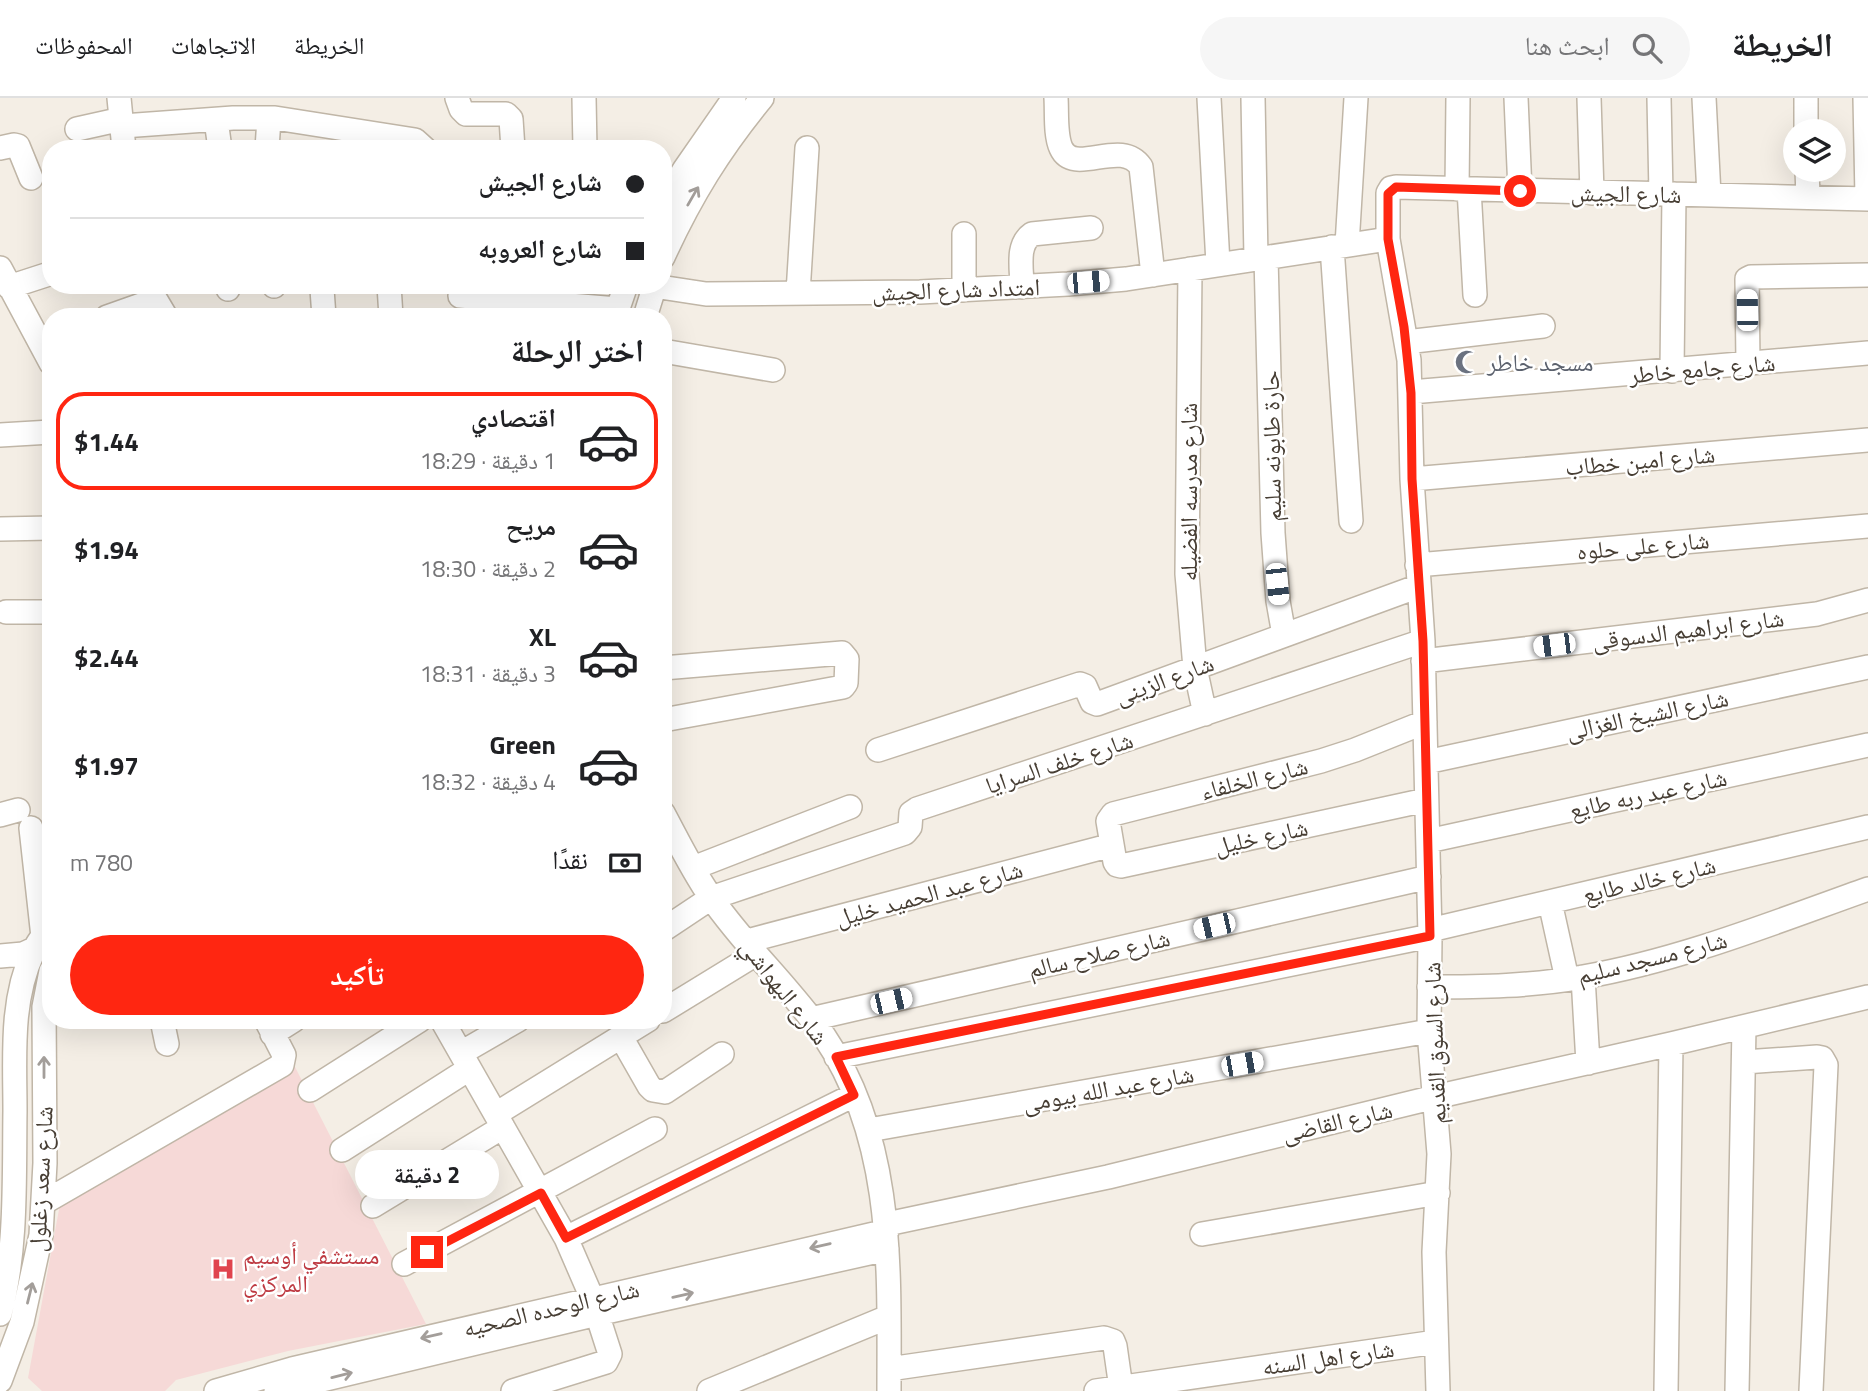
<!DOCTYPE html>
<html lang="ar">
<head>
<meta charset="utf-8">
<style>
  body { margin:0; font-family:"Titillium Web","Noto Naskh Arabic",sans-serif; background:#f6f6f6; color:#202124; direction:rtl; height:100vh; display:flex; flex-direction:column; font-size:26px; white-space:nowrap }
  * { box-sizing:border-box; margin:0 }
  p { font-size:23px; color:#757577 }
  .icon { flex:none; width:38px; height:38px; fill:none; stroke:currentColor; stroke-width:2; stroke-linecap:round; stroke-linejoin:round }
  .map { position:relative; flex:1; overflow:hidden; direction:ltr }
  .side { position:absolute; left:42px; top:210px; width:630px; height:721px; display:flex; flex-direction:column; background:#fff; border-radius:28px; box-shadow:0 7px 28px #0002; direction:rtl }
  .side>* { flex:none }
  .hud { position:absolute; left:42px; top:42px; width:630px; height:154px; border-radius:28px; box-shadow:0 7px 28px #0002; direction:rtl; display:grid; align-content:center; height:154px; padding:0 28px; background:#fff }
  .buttons { position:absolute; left:1783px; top:21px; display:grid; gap:14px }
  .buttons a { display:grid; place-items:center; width:63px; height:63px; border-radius:50%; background:#fff; box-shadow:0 7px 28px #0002; font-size:35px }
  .end { position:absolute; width:32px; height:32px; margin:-16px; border:9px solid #ff2611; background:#fff; box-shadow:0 0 0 4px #fff }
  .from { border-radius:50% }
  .bubble { position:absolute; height:49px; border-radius:24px; background:#fff; box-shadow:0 7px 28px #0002; font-size:23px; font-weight:700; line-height:49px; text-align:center; direction:rtl }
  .car { position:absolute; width:21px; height:42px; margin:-21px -10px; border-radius:9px; box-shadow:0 0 5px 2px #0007; background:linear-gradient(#fff 24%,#345 0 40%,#fff 0 76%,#345 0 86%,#fff 0) }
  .hud b { display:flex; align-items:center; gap:24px; height:66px; font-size:26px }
  .hud b+b { border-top:2px solid #e0e0e0 }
  .hud i { width:18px; height:18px; background:#202124 }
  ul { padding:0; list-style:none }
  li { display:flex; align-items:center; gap:21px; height:98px; margin:0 14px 10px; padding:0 14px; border:4px solid transparent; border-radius:28px }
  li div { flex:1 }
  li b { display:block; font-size:26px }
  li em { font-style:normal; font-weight:700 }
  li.current { border-color:#ff2611 }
  li>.icon { width:63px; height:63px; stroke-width:1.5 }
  h2 { padding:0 28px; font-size:32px; line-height:84px }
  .pay { display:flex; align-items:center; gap:18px; height:77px; padding:0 28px; font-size:26px }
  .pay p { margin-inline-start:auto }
  .primary-button { display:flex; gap:14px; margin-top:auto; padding:14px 28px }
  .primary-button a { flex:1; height:80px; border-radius:42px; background:#ff2611; color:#fff; font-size:28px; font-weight:700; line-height:80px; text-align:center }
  header { display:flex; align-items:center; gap:42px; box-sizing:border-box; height:98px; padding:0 35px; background:#fff; border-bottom:2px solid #e0e0e0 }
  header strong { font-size:33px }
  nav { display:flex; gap:38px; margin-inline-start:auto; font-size:24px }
  .search { width:490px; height:63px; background:#f6f6f6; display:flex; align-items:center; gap:18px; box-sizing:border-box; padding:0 24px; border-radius:38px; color:#757577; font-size:26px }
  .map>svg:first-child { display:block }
</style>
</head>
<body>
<header>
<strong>الخريطة</strong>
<div class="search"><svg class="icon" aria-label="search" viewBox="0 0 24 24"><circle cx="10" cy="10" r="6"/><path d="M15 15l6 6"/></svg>ابحث هنا</div>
<nav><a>الخريطة</a><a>الاتجاهات</a><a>المحفوظات</a></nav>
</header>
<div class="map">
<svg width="1868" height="1293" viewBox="0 0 1868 1293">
  <rect width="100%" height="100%" fill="#f4eee5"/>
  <!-- medical -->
  <path fill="#f6d9d7" d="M294 967 426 1226 288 1253 176 1282 165 1293H42L28 1280 60 1106Z"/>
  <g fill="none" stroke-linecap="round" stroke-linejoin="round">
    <!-- minor casing -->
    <g stroke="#c0b6a7" stroke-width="26">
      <path id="minor" d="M119 0 124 51
        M457 0 461 11 466 16H506L511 21 513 51
        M584 0 585 51
        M1056 0C1057 15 1055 37 1061 50 1074 79 1121 39 1141 69L1153 177
        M1209 0 1218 166
        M1253 0 1256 160
        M1516 0 1520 93
        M1589 0 1592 95
        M1659 0 1661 96
        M1704 0 1709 97
        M1806 0V33
        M1865 0 1867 100
        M216 22 220 51
        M123 28 233 20H275L415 42 425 51
        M77 31 122 21
        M0 50 14 47 18 48 31 80
        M267 51 269 20
        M1807 72 1808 98
        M1457 91 1458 0
        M1469 91 1475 197
        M663 108 684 72 734 0
        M964 136V192
        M1347 147 1356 0
        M1332 149 1351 423
        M663 159C691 98 720 51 762 0
        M1266 159 1273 435 1278 503 1284 537
        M0 170 51 265
        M1190 171 1187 476 1195 570 1205 616
        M147 187 166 219
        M228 187V191
        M274 187V188
        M389 187 391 219
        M647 187 706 196 920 194 1068 186 1126 181 1388 141
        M9 189 49 176
        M1022 189C1022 171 1016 147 1032 136L1091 130
        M322 191 324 219
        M798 195 807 50
        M460 198 618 211
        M107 219 155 202
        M615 219 626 187
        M645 219 655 187
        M1406 244 1543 228
        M663 253 773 272
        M1748 266 1747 181 1751 179 1868 177
        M1672 273 1674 96
        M1411 294 1868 255
        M0 337 51 334
        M1412 381 1868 342
        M0 431 51 430
        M1417 467 1868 428
        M6 514H51
        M1423 563 1817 516 1868 502
        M663 570 842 555 847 561 846 585 843 589 663 622
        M1425 624 1355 652 1321 663 1113 716 1108 723 1115 764 1117 767 1121 768 1426 702
        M878 652 1080 586 1085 588 1092 604 1097 606 1419 488
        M1426 664 1868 569
        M663 715C678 743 692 772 710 798 744 848 790 889 824 938 895 1043 889 1172 889 1293
        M0 717 18 712
        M31 730 43 839
        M1428 743 1868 647
        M693 770 850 709
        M1550 804 1567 881
        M663 832 711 800 905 735 910 729 911 715 917 711 1423 543
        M1430 832 1868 729
        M747 843 1112 747
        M0 858 23 856 34 851
        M1583 879 1588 965
        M1429 889C1481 889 1533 888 1583 879 1681 862 1775 824 1868 791
        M663 913 756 856
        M811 921 1429 779
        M162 922 167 946
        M442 922 566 1140 592 1200 610 1256 606 1264 513 1293
        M272 936 294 922
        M621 939 649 988 653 992 665 994 722 956
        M461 955 518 922
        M836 959 1430 838
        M1744 964 1817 959 1822 960 1826 967 1811 1293
        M310 992 420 922
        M496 1016 648 922
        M869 1032 1429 933
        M342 1052 469 971
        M43 1105 282 967 284 957 266 922
        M373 1108 503 1029
        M887 1126 1108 1079 1435 999 1671 946 1868 899
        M1202 1136 1438 1095
        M566 1140 854 997
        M404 1166 655 1031
        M0 1216C17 1150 14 1081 15 1013 15 960 10 903 33 854 37 845 45 835 51 827
        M889 1271 1104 1240 1113 1243 1115 1248 1121 1290
        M0 1283 22 1224 41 1137 45 1065 44 909 51 873
        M216 1293 292 1271 887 1133
        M276 1293 597 1216 887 1151
        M709 1293 888 1219
        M1096 1293 1436 1244
        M1438 1293 1434 1154 1439 1056 1429 933 1430 838 1423 543 1412 381 1409 262 1388 141V95L1391 90 1396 89 1868 101
        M1666 1293 1671 946
        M1737 1293 1744 929"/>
    </g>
    <!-- minor -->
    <use href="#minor" stroke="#fff" stroke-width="23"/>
  </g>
  <!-- one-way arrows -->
  <defs><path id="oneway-shaft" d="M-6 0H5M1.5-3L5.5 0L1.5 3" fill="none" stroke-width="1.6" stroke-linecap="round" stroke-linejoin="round" transform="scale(1.75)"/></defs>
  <g stroke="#a39e9a">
    <use href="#oneway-shaft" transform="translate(693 98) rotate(-60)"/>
    <use href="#oneway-shaft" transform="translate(44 969) rotate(-90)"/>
    <use href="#oneway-shaft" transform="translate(820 1148) rotate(167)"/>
    <use href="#oneway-shaft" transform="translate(30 1195) rotate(-76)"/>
    <use href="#oneway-shaft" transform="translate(683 1197) rotate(-13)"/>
    <use href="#oneway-shaft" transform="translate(431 1238) rotate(167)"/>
    <use href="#oneway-shaft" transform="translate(342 1277) rotate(-14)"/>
  </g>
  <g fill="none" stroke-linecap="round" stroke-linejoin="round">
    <!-- route -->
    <path stroke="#ff2611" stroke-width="9" d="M427 1154 541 1095 566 1140 854 997 836 959 1430 838 1423 543 1412 381 1411 295 1404 229 1388 141V96L1396 89 1520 93"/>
  </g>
  <!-- icons -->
  <defs>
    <g id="mosque-bare" transform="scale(1.89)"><path d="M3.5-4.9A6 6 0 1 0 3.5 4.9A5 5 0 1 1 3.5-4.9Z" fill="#6b7280" stroke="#fff" stroke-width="2.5" paint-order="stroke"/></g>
    <g id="hospital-bare" transform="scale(1.89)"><path d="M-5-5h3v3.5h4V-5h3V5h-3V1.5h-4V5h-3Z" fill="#e0444e" stroke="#fff" stroke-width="2.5" paint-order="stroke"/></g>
  </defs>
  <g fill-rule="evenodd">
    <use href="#mosque-bare" x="1467" y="264"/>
    <use href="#hospital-bare" x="223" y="1171"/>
  </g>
  <g text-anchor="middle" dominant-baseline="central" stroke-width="5" stroke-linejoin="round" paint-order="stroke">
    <!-- street labels -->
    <g font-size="24" fill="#473e34" stroke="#fff">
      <text transform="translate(1626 95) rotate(1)">شارع الجيش</text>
      <text transform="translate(956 191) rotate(-2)">امتداد شارع الجيش</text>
      <text transform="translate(1702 270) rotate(-5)">شارع جامع خاطر</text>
      <text transform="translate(1271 348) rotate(-91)">حارة طابونه سليم</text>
      <text transform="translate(1640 362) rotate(-5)">شارع امين خطاب</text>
      <text transform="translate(1188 394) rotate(-90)">شارع مدرسه الفضيله</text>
      <text transform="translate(1643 447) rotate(-5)">شارع على حلوه</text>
      <text transform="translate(1688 531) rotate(-7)">شارع ابراهيم الدسوقى</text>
      <text transform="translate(1164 581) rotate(-20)">شارع الزينى</text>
      <text transform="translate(1647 616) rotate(-12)">شارع الشيخ الغزالى</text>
      <text transform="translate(1059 664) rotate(-18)">شارع خلف السرايا</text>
      <text transform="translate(1254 680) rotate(-14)">شارع الخلفاء</text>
      <text transform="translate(1648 695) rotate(-12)">شارع عبد ربه طايع</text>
      <text transform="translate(1261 738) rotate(-12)">شارع خليل</text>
      <text transform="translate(1649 781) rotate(-13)">شارع خالد طايع</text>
      <text transform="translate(929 795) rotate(-15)">شارع عبد الحميد خليل</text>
      <text transform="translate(1099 855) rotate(-13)">شارع صلاح سالم</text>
      <text transform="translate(1652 859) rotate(-14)">شارع مسجد سليم</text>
      <text transform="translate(785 893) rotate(52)">شارع البهواشي</text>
      <text transform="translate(1434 945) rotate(-92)">شارع السوق القديم</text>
      <text transform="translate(1108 990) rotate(-10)">شارع عبد الله بيومى</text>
      <text transform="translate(1337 1023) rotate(-13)">شارع القاضى</text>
      <text transform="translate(40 1081) rotate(-87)">شارع سعد زغلول</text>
      <text transform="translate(551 1210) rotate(-13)">شارع الوحده الصحيه</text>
      <text transform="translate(1328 1259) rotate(-8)">شارع اهل السنه</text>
    </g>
    <!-- worship labels -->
    <g font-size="24" fill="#5b616d" stroke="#fff" text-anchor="start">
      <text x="1487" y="264">مسجد خاطر</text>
    </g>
    <!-- health labels -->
    <g font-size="24" fill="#be3a42" stroke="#fff" text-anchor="start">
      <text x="243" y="1157">مستشفي أوسيم<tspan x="243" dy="28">المركزي</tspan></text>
    </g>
  </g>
</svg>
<div class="buttons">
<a><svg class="icon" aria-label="layers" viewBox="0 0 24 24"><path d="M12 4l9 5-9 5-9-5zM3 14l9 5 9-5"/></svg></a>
</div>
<i class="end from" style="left:1520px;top:93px"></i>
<i class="end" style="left:427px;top:1154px"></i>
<div class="bubble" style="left:355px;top:1052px;width:144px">2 دقيقة</div>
<i class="car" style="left:1088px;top:184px;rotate:85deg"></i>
<i class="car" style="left:1747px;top:212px;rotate:359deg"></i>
<i class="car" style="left:1277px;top:486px;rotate:174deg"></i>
<i class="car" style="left:1554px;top:547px;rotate:263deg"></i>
<i class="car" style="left:1214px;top:828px;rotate:257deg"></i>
<i class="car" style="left:891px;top:903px;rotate:77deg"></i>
<i class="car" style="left:1242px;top:966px;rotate:80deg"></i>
<div class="hud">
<b><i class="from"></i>شارع الجيش</b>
<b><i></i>شارع العروبه</b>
</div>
<section class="side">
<h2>اختر الرحلة</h2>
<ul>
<li class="current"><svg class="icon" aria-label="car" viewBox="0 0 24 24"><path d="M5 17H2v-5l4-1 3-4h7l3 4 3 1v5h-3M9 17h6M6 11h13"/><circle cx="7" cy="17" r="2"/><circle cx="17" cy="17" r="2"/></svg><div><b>اقتصادي</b><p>1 دقيقة · 18:29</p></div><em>$1.44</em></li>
<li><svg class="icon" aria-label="car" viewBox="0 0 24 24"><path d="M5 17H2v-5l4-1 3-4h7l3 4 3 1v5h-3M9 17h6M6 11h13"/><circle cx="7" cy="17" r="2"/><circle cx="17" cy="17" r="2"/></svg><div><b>مريح</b><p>2 دقيقة · 18:30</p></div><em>$1.94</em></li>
<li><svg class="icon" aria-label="car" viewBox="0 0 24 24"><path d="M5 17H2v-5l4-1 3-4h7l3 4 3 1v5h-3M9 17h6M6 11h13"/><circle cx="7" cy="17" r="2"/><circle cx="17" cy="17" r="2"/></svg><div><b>XL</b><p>3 دقيقة · 18:31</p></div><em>$2.44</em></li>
<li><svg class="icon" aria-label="car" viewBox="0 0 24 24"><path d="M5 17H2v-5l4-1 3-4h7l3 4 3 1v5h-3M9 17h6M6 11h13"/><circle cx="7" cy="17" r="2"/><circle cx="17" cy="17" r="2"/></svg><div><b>Green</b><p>4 دقيقة · 18:32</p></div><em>$1.97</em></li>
</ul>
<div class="pay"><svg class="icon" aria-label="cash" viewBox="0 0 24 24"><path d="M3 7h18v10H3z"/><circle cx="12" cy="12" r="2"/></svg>نقدًا<p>780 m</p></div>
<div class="primary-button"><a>تأكيد</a></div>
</section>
</div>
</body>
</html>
